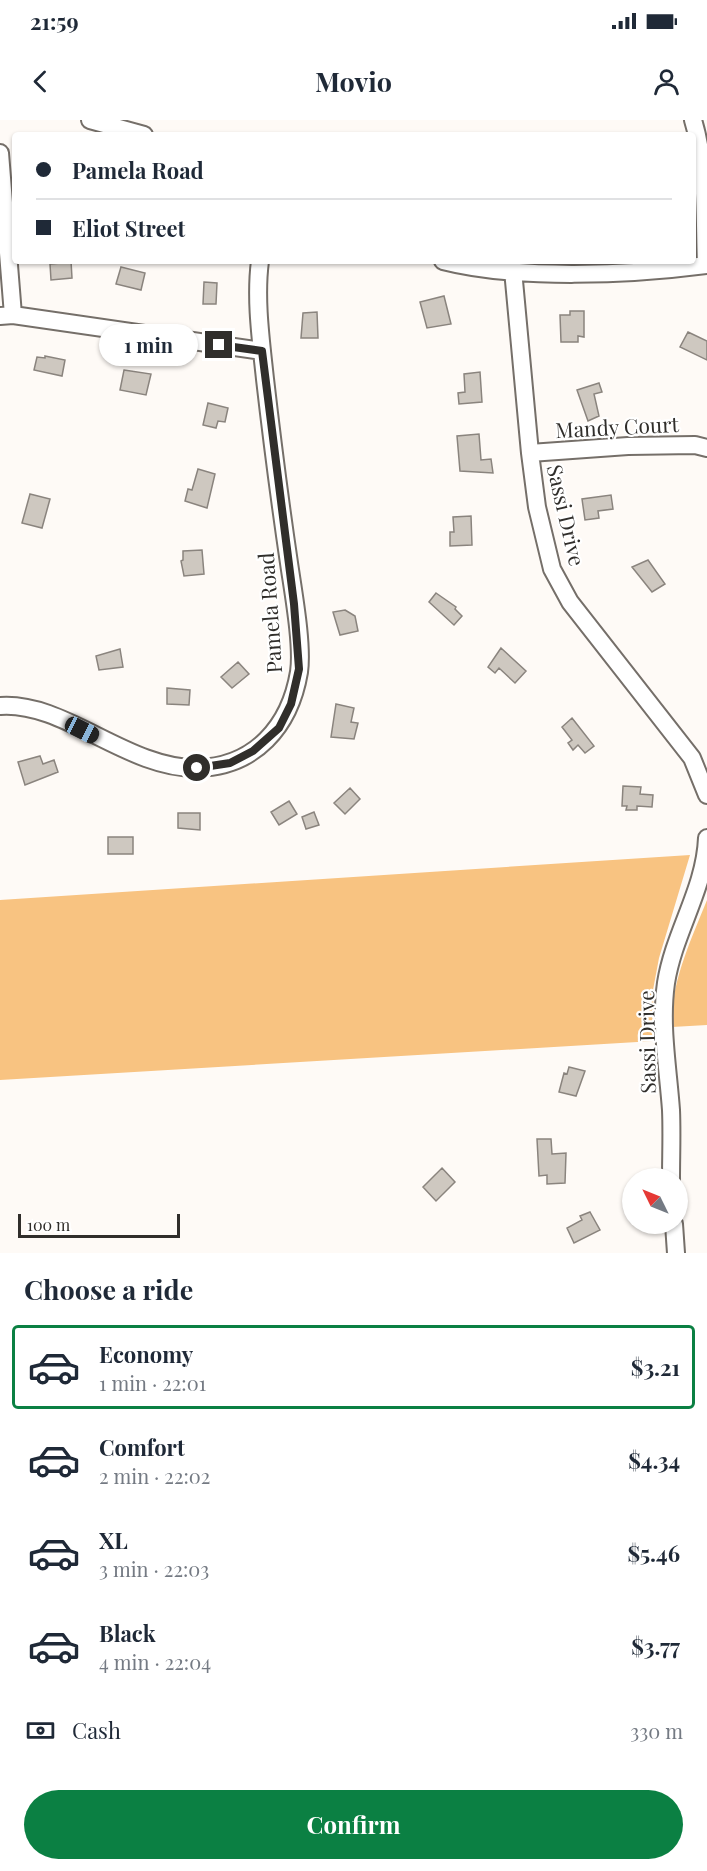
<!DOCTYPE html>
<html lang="en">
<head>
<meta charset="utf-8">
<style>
  body { margin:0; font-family:"Playfair Display",serif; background:#f2f2f3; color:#1f2937; height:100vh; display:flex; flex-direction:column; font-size:22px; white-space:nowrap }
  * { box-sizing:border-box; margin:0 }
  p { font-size:20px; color:#747a83 }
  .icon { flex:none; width:33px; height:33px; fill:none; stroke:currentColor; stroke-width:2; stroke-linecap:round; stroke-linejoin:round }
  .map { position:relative; height:1133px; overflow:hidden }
  .drawer { display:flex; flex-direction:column; background:#fff; flex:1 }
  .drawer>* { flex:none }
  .top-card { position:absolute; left:12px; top:12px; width:684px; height:132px; border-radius:6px; box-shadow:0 2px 4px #0004; display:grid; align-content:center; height:132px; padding:0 24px; background:#fff }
  .needle { width:39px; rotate:313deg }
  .tools { position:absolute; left:622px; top:1048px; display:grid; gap:12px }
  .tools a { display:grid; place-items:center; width:66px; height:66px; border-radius:50%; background:#fff; box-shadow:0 2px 4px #0004; font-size:30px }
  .scale { position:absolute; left:18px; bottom:15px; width:162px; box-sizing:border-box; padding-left:6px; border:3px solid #302e2b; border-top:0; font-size:16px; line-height:21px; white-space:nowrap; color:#302e2b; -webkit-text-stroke:4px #fff; paint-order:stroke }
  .end { position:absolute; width:27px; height:27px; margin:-14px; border:8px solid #302e2b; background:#fff; box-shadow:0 0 0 3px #fff }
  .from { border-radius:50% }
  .bubble { position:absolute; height:42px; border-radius:21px; background:#fff; box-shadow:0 2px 4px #0004; font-size:20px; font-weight:700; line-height:42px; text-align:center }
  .car { position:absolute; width:18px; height:36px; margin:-18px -9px; border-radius:8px; box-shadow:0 0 4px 2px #0007; background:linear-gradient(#222 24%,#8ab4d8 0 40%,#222 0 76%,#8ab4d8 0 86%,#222 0) }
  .top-card b { display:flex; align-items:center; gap:21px; height:57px; font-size:22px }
  .top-card b+b { border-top:2px solid #e0e1e3 }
  .top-card i { width:15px; height:15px; background:#1f2937 }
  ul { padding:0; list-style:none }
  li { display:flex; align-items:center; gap:18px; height:84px; margin:0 12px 9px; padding:0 12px; border:3px solid transparent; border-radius:6px }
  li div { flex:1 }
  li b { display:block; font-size:22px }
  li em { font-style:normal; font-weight:700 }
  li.active { border-color:#0b8043 }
  li>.icon { width:54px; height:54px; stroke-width:1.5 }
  h2 { padding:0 24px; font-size:27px; line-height:72px }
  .pay { display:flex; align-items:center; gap:15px; height:66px; padding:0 24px; font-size:22px }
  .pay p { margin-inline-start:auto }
  .cta { display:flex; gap:12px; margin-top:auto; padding:12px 24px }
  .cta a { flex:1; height:69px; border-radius:36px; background:#0b8043; color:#fff; font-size:24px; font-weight:700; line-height:69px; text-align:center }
  .status { display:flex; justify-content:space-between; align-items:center; height:42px; padding:0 30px; background:#fff; direction:ltr }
  .status svg { height:16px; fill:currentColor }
  header { display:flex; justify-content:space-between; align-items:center; height:78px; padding:0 24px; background:#fff; font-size:27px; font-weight:700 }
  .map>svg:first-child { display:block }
</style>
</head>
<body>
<div class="status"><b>21:59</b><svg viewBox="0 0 49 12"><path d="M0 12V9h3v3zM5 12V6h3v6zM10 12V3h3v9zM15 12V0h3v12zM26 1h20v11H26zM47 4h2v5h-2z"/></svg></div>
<header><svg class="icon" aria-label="back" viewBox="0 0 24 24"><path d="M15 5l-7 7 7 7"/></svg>Movio<svg class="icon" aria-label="person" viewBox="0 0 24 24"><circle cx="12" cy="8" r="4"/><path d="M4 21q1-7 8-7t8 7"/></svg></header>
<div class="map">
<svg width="707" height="1133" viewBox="0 0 707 1133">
  <rect width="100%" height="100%" fill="#fefaf6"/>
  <!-- green -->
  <path fill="#f8c381" d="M690 735 659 838 653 870 654 921 0 960V780Z
    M707 780V905L672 907C670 864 691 820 707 780Z"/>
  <!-- building -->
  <path fill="#cec8c0" stroke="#8a847e" stroke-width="1.5" d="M60 141H71L72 158 51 160 50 144 60 143Z
    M121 147 145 153 141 170 116 164Z
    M204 162 217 163 216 184H203Z
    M444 176 451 204 427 208 420 182Z
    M570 191H584V217L578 216V222H561L560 195H570Z
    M317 192 318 218H301L303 193Z
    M688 212 707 221V240L680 227Z
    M45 236 65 240 62 256 34 250 37 237 45 238Z
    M124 250 151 254 146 275 120 270Z
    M480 252 482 282 459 284 458 273 465 272 464 254Z
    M599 263 602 272 594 274 599 296 588 301 577 270Z
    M208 283 228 288 225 302 218 301 216 308 203 305Z
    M479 314 481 340 491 339 493 353 460 351 457 316Z
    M198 349 215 354 207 388 185 381 188 369 192 370Z
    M30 374 50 379 42 408 22 403Z
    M611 375 613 389 598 391 599 398 585 400 582 379Z
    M471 396 472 425 450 426V412H454L453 397Z
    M202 430 204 454 184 456 181 441 183 440V431Z
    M648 440 665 464 652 472 632 447Z
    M436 473 456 487 455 489 462 496 454 505 429 482Z
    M345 490 355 496 358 511 340 515 333 492Z
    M501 528 526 551 515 563 499 548 495 553 488 547Z
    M120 529 123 547 99 550 96 536Z
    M238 542 249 554 232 568 221 557Z
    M167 568 190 570 189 585 167 584Z
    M336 584 354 588 351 602 358 603 354 619 331 617Z
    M572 598 594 626 585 633 578 625 573 630 568 623 572 620 562 607Z
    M40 636 43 644 54 640 58 652 25 665 18 642Z
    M623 666 641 667 640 674 653 675 652 687 637 686V690H626L627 686H622Z
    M350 668 360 679 345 694 334 683Z
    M289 681 297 694 279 705 271 692Z
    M314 692 319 705 306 709 302 697Z
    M178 693H200V710L178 708Z
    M108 717H133V734H108Z
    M569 947 585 951 576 976 559 972 564 953 567 954Z
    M537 1019H551L552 1034 566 1033 565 1063 547 1064V1055L539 1056Z
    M442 1048 455 1062 436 1081 423 1067Z
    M590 1092 600 1110 574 1123 567 1108 582 1100 580 1096Z"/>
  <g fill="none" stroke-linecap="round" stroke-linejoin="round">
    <!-- minor casing -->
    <g stroke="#756f69" stroke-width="20">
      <path id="minor" d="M90 0 144 15
        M693 0C707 45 704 98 706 145
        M0 33 13 195
        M443 141C517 160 631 155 707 145
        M513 150 530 333 537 387 552 449 570 482 692 638 707 675
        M0 196 13 195 262 231
        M530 333 628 326 695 325 707 328
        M0 586C64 581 127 649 197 648 255 647 290 606 299 552 303 525 293 471 289 443 280 382 272 320 265 259 261 221 255 179 260 141
        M671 1059C671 1036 672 1013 671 990 668 948 660 905 666 863 674 812 705 769 707 718
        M674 1104 676 1133"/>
    </g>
    <!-- minor -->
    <use href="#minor" stroke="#fff" stroke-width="16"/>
  </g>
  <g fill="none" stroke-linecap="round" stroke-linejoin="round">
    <!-- route -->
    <path stroke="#302e2b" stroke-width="8" d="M197 648 230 643 253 631 279 608 291 584 299 549 294 484 262 231 219 225"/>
  </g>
  <g text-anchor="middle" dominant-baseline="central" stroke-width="4.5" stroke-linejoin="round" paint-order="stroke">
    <!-- street labels -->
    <g font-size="21" fill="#302e2b" stroke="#fff">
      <text transform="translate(617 306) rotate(-3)">Mandy Court</text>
      <text transform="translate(567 395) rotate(77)">Sassi Drive</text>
      <text transform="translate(269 493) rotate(-94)">Pamela Road</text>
      <text transform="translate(646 922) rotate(-91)">Sassi Drive</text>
    </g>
  </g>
</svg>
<div class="tools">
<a><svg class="needle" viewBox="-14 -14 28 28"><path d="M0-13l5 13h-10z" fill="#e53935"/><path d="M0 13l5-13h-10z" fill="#747a83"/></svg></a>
</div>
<div class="scale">100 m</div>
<i class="end from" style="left:197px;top:648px"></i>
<i class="end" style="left:219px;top:225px"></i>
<div class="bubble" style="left:99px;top:204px;width:99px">1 min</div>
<i class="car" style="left:82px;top:610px;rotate:117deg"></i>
<div class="top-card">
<b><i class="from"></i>Pamela Road</b>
<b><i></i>Eliot Street</b>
</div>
</div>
<section class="drawer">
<h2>Choose a ride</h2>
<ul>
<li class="active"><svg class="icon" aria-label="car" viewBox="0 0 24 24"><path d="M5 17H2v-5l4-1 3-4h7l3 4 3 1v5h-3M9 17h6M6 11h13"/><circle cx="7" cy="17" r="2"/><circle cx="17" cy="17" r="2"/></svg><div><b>Economy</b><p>1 min · 22:01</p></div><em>$3.21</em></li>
<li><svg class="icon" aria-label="car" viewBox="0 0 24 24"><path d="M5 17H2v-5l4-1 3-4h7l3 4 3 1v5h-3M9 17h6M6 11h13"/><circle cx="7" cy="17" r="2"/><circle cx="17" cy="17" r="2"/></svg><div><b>Comfort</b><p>2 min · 22:02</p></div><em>$4.34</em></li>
<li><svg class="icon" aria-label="car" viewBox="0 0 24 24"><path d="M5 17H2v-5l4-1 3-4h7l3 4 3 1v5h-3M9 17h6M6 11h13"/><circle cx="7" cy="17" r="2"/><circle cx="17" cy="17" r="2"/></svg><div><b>XL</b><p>3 min · 22:03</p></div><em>$5.46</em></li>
<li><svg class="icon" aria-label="car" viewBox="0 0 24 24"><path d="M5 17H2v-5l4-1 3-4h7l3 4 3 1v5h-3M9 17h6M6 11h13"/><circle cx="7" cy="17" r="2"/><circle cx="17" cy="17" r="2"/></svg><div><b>Black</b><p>4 min · 22:04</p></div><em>$3.77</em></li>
</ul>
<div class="pay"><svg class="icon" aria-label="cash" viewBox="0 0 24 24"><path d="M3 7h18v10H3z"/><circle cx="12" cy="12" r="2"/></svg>Cash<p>330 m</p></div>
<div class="cta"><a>Confirm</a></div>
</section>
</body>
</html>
